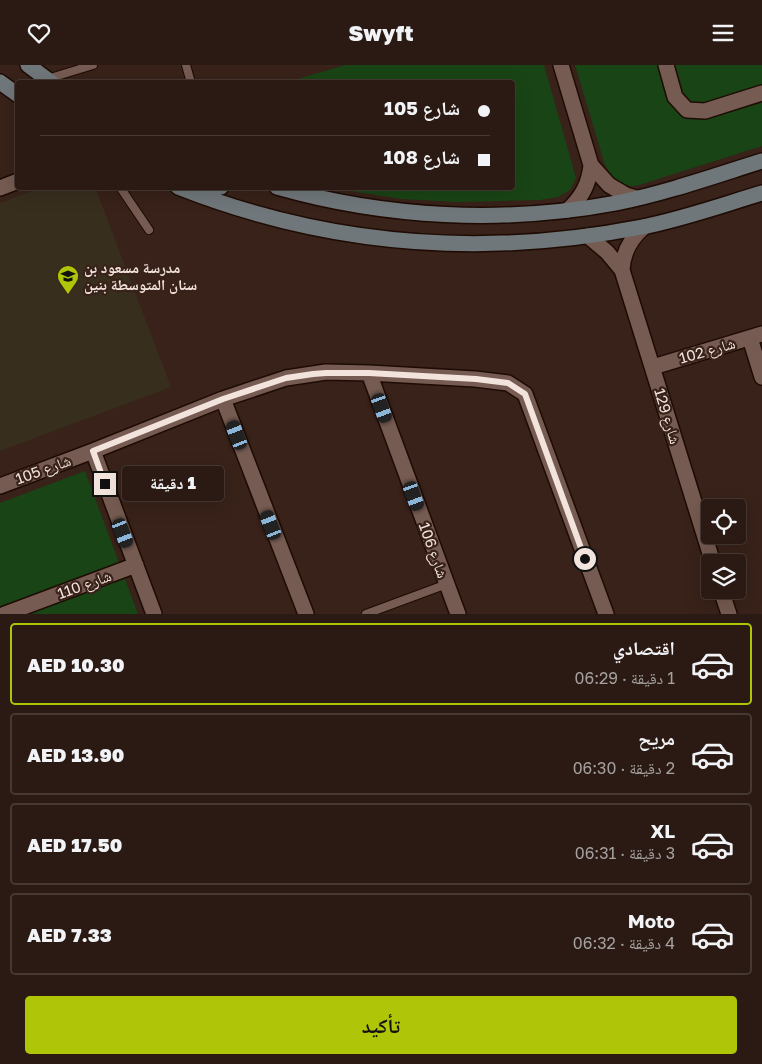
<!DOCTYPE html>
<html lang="ar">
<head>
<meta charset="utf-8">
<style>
  body { margin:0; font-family:"Golos Text","Noto Naskh Arabic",sans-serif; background:#32231c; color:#f1f3f6; direction:rtl; height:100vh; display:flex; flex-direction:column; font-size:19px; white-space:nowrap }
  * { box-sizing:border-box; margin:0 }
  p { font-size:16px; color:#a5a1a0 }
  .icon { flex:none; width:28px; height:28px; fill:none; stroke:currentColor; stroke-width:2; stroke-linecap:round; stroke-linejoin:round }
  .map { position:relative; height:549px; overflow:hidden; direction:ltr }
  .sheet { display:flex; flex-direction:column; background:#2a1a13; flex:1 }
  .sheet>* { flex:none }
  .guide { position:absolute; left:15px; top:15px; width:500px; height:110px; border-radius:5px; box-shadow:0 5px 20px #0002,0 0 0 1px #463833; direction:rtl; display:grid; align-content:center; height:110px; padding:0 25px; background:#2a1a13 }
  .controls { position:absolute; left:701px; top:434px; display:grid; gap:10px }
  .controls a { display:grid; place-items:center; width:45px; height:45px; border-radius:5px; background:#2a1a13; box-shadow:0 5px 20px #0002,0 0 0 1px #463833; font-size:25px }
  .end { position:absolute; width:22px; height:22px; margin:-11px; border:6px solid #f2e3dd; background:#111; box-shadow:0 0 0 2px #111 }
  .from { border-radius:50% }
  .bubble { position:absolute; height:35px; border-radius:5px; background:#2a1a13; box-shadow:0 5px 20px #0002,0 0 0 1px #463833; font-size:16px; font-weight:800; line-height:35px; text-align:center; direction:rtl }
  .car { position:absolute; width:15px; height:30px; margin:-15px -8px; border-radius:6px; box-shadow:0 0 4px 1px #0007; background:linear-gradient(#222 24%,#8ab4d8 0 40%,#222 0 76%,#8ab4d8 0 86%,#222 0) }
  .guide b { display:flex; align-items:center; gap:18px; height:48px; font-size:19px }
  .guide b+b { border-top:1px solid #463833 }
  .guide i { width:12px; height:12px; background:#f1f3f6 }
  ul { padding:9px 0 0; list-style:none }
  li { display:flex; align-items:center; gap:15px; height:82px; margin:0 10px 8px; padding:0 15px; border:2px solid #463833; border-radius:5px }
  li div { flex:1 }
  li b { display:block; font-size:19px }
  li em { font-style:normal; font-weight:800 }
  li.selected { border-color:#afc507 }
  li>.icon { width:45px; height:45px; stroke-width:1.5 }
  .cta { display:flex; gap:10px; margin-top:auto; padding:10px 25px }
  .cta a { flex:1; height:58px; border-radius:5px; background:#afc507; color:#111; font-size:20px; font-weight:800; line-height:58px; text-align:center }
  header { display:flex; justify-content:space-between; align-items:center; height:65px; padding:0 25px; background:#2a1a13; font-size:22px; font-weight:800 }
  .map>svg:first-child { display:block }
</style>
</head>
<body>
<header><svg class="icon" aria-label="menu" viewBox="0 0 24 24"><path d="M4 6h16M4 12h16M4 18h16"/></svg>Swyft<svg class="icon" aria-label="heart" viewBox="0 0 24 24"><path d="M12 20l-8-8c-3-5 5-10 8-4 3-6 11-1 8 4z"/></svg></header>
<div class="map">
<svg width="762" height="549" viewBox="0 0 762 549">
  <rect width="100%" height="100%" fill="#382219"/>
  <!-- education -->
  <path fill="#382e1e" d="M40 123H89L97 127 171 322 0 386V138Z"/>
  <!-- green -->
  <path fill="#194415" d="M345 0H544L576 113 570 125 558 132 540 135 456 137 402 134 331 123 512 122V18L299 17 298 14Z
    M575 0H762V81L636 121C617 121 611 114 604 97Z
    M85 406 138 549H0V438Z"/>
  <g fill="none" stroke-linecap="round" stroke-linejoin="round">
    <!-- lane casing -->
    <g stroke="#1e0b04" stroke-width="10">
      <path id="lane" d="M186 0 191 18
        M47 14 93 0
        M120 122 149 165
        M366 549 447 519"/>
    </g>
    <!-- street casing -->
    <g stroke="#1e0b04" stroke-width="18">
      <path id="street" d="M561 0 591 100 609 120 626 130 636 133
        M666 0 675 32 687 45 705 46 762 28
        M0 123 18 116
        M568 145C582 132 589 119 591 100
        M588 171 607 187 622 205 713 498
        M622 205C623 187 630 174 644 162
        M750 273 762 312
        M653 302 762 269
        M369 308 458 549
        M223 334 306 549
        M93 386 154 549
        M0 421 93 386 223 334 286 313 326 307 369 308 475 314 508 318 525 329 606 549
        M721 525 729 549
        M5 549 136 500"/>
    </g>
    <!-- secondary casing -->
    <g stroke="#1e0b04" stroke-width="18">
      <path id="secondary" d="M28 0 52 18
        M0 17 18 30
        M178 122C330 182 483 193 642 162 683 154 722 140 762 128
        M214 122H221
        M277 122C386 153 504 159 616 138 666 128 714 111 762 96"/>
    </g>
    <!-- lane -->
    <use href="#lane" stroke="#755b51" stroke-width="8"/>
    <!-- street -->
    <use href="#street" stroke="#755b51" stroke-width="15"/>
    <!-- secondary -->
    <use href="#secondary" stroke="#70777a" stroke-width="15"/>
  </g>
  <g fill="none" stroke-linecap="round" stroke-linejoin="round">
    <!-- route -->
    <path stroke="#f2e3dd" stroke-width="6" d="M105 419 93 386 223 334 286 313 313 309 326 308H369L476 314 508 318 525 329 585 494"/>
  </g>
  <!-- icons -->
  <defs>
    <g id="school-pin" transform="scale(1.125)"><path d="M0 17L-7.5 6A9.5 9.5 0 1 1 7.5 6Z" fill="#afc507" stroke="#382219"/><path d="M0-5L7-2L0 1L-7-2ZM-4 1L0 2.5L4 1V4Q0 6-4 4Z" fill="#111"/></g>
  </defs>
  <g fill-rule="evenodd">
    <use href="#school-pin" x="68" y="211"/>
  </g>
  <g text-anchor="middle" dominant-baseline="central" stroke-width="4.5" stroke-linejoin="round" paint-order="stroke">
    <!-- poi labels -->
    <g font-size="15" font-weight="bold" fill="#f2e3dd" stroke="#382219" text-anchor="start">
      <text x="84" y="202">مدرسة مسعود بن<tspan x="84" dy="17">سنان المتوسطة بنين</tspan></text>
    </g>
    <!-- street labels -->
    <g font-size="15" fill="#f2e3dd" stroke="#382219">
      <text transform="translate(707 285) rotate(-16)">شارع 102</text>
      <text transform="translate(668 351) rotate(73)">شارع 129</text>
      <text transform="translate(43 404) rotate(-20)">شارع 105</text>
      <text transform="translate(434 485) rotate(70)">شارع 106</text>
      <text transform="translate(84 519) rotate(-20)">شارع 110</text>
    </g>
  </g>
</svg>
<div class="controls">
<a><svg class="icon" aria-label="locate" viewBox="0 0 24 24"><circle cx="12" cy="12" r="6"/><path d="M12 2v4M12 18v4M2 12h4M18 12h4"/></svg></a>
<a><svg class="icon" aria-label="layers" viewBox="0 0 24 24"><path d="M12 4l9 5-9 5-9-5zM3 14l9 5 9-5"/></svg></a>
</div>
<i class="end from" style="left:585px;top:494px"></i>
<i class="end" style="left:105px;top:419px"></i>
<div class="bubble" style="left:122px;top:401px;width:102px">1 دقيقة</div>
<i class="car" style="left:382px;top:343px;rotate:160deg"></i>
<i class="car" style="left:237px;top:370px;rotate:339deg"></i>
<i class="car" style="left:414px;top:431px;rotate:160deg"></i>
<i class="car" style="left:271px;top:460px;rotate:339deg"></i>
<i class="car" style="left:123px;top:468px;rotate:159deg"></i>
<div class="guide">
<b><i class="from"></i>شارع 105</b>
<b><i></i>شارع 108</b>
</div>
</div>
<section class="sheet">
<ul>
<li class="selected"><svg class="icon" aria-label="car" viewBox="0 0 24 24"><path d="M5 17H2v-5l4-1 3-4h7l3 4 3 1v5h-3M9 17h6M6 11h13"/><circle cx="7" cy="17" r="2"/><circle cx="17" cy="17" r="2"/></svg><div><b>اقتصادي</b><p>1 دقيقة · 06:29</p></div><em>AED 10.30</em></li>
<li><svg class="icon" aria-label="car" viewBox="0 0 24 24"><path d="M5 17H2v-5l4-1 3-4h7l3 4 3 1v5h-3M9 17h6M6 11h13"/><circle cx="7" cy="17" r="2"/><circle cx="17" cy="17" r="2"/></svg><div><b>مريح</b><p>2 دقيقة · 06:30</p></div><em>AED 13.90</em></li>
<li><svg class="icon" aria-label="car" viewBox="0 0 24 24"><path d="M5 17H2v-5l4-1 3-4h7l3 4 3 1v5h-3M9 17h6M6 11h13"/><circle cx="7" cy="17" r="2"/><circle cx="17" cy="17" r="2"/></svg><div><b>XL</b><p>3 دقيقة · 06:31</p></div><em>AED 17.50</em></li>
<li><svg class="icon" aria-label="car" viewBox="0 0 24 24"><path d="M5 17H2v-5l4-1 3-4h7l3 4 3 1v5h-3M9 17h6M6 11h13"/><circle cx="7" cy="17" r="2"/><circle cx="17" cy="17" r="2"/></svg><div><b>Moto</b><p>4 دقيقة · 06:32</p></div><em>AED 7.33</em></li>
</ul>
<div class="cta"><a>تأكيد</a></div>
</section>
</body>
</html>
